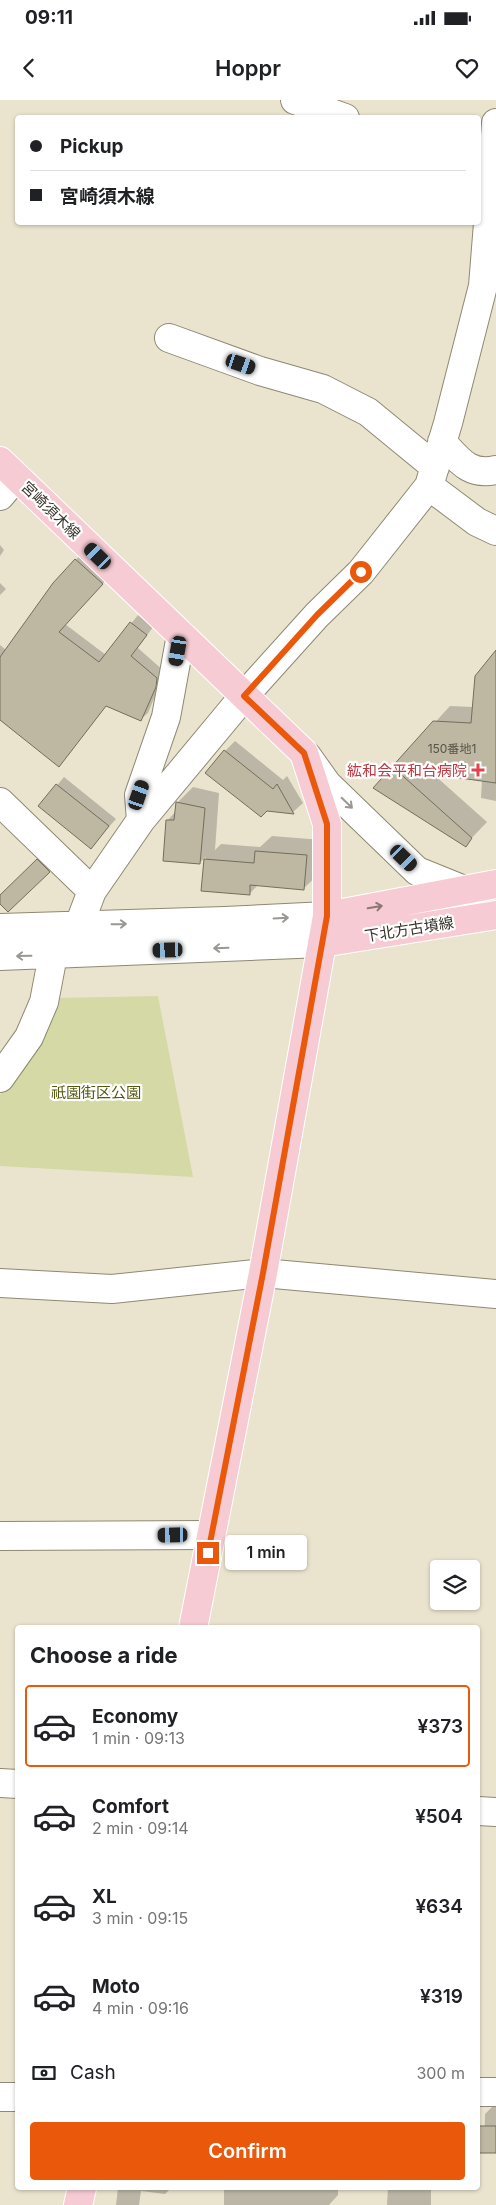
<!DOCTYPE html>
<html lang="en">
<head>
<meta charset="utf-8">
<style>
  body { margin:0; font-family:Inter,"Noto Sans JP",sans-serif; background:#f2f2f2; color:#202124; height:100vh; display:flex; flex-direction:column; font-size:19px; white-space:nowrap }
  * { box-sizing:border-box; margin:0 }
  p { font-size:16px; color:#757577 }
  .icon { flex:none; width:28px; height:28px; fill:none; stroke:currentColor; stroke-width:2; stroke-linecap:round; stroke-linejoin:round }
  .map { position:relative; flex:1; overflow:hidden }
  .details { position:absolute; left:15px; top:1525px; width:465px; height:565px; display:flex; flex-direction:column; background:#fff; border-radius:5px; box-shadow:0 1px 4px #0004 }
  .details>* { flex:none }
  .hud { position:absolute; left:15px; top:15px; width:466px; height:110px; border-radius:5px; box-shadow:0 1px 4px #0004; display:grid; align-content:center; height:110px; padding:0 15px; background:#fff }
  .buttons { position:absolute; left:430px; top:1460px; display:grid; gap:10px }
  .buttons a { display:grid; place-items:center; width:50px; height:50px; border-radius:5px; background:#fff; box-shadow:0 1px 4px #0004; font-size:25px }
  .end { position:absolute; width:22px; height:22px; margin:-11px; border:6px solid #ea580c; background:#fff; box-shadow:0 0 0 2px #fff }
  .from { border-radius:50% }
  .bubble { position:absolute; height:35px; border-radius:5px; background:#fff; box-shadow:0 1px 4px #0004; font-size:16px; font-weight:600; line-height:35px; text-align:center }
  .car { position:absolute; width:15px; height:30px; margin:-15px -8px; border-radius:6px; box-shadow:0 0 4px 1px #0007; background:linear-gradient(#222 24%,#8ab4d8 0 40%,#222 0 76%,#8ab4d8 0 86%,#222 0) }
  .hud b { display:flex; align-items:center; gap:18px; height:48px; font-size:19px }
  .hud b+b { border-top:1px solid #e0e0e0 }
  .hud i { width:12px; height:12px; background:#202124 }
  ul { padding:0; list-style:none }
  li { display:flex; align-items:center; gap:15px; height:82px; margin:0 10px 8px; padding:0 5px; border:2px solid transparent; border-radius:5px }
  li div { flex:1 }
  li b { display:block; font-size:19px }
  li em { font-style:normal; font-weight:600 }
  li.active { border-color:#ea580c }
  li>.icon { width:45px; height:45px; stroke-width:1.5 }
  h2 { padding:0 15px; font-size:22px; line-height:60px }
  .pay { display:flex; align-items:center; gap:12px; height:55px; padding:0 15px; font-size:19px }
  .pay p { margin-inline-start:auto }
  .primary-button { display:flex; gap:10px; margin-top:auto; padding:10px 15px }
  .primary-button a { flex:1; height:58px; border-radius:5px; background:#ea580c; color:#fff; font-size:20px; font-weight:600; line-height:58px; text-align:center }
  .status { display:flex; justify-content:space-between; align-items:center; height:35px; padding:0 25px; background:#fff; direction:ltr }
  .status svg { height:14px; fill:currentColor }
  header { display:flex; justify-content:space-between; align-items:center; height:65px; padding:0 15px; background:#fff; font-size:22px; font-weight:600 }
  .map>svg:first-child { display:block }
</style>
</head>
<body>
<div class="status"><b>09:11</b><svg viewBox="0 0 49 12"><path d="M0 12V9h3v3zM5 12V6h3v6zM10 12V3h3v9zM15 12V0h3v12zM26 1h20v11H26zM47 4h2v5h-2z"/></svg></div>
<header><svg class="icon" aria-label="back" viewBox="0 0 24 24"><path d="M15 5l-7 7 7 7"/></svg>Hoppr<svg class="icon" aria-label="heart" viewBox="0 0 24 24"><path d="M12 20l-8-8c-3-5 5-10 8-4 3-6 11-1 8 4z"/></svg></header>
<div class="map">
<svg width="496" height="2105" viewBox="0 0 496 2105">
  <rect width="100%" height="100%" fill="#eae4cf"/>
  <!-- green -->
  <path fill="#d4d9a5" d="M158 896 193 1077 0 1066V995L31 948 54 898Z"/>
  <!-- shadow -->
  <path fill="#0003" d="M0 445 4 450 0 456Z
    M83 452 110 476 65 524 106 555 138 515 153 527 138 548 164 571 162 579 148 613 140 620 107 605 59 665 0 618V545L6 550 54 484Z
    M0 483 6 489 0 495Z
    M496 552V701L481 698 482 680 432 673 487 722 465 745 375 688 450 606 473 607Z
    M235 641 283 680 287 676 303 703 293 712 267 710 225 651Z
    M64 677 116 719 91 747 40 706Z
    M193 687 219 693 215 750 221 744 260 747 272 736 322 740 320 773 304 788 258 785 249 794 203 790 206 757 199 763 167 721 176 711 177 703Z
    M45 753 56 764 8 810 0 802V797Z
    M492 2007H496V2052H484L485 2014Z
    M118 2088H171L165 2094 141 2091 139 2105H116Z
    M224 2088H338V2095L329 2105H224Z
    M388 2088H431V2105H387Z"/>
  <!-- building -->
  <path fill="#beb8a3" stroke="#736d5a" d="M75 459 103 484 59 532 99 562 130 522 147 535 131 556 157 578 156 587 141 621 106 606 59 667 0 620V557L53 483Z
    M496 550V683L395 669 472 738 466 747 373 688 433 621 471 623 475 576Z
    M224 650 273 689 277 684 294 714 267 711 261 717 205 673Z
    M56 684 109 726 91 749 38 706Z
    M176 702 205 708 200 764 163 761 166 720H174Z
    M255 751 307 755 304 790 250 785V795L201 791 204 759 254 763Z
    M37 759 50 772 8 812 0 804V795Z
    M478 2026H496V2053H478Z"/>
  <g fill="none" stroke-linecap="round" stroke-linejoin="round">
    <!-- minor casing -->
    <g stroke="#8e8874" stroke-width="30">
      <path id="minor" d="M295 0 345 18
        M169 238 260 271 323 289 368 312 435 367
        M442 342C459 360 469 376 496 370
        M429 386 477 422 496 431
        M0 396 16 377
        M307 656 327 684 417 771 464 790
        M0 702 92 791
        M141 720 244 596 317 515 361 472 429 386 448 323 483 186 496 23
        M0 828 225 821 327 816
        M0 856 322 843
        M0 978 29 937 44 902 53 855 79 825 92 791 141 720 139 695 166 617 181 535
        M0 1183 112 1189 263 1173 496 1194
        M0 1436 211 1435
        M0 1683 18 1684
        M478 1711 496 1712
        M478 1992H496
        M0 1997H18"/>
    </g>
    <!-- major casing -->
    <g stroke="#fff" stroke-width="30">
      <path id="major" d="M0 361 304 653 327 724V816L263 1173 193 1528
        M327 816 496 784
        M322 843 496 815
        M78 2105 82 2088"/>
    </g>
    <!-- minor -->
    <use href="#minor" stroke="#fff" stroke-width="28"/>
    <!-- major -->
    <use href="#major" stroke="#f7cbd3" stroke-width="28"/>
  </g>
  <!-- one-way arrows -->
  <defs><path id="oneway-shaft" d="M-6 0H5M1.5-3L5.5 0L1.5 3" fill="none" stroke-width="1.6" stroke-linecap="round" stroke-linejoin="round" transform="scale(1.25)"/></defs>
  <g stroke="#9a9894">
    <use href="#oneway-shaft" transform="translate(347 703) rotate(44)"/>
    <use href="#oneway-shaft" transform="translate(281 818) rotate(-3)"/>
    <use href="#oneway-shaft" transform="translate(119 824) rotate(-1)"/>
    <use href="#oneway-shaft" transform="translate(221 848) rotate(178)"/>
    <use href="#oneway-shaft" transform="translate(24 856) rotate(179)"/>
  </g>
  <use stroke="#8c7775" href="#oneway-shaft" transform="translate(375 807) rotate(-10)"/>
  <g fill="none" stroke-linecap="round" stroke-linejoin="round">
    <!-- route -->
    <path stroke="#ea580c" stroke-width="6" d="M208 1453 263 1173 327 816V724L304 653 244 596 317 515 361 472"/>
  </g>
  <!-- markers -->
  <path fill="#e0444e" stroke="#fff" stroke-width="2" d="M475.5 662.5h5v5h5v5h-5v5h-5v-5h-5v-5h5z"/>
  <g text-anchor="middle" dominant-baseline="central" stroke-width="4.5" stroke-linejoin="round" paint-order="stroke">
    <!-- number labels -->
    <g font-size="12" fill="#565448">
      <text x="452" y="648">150番地1</text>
    </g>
    <!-- street labels -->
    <g font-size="15" fill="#343229" stroke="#fff">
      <text transform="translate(51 410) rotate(44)">宮崎須木線</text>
      <text transform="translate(409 829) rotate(-9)">下北方古墳線</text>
    </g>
    <!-- health labels -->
    <g font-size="15" fill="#be3a42" stroke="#fff" text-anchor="end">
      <text x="467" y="670">紘和会平和台病院</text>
    </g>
    <!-- park labels -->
    <g font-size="15" fill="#55580f" stroke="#fff">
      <text x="96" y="992">祇園街区公園</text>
    </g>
  </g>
</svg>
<div class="buttons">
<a><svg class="icon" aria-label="layers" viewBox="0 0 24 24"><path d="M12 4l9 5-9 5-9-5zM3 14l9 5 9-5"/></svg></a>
</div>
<i class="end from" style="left:361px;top:472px"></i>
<i class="end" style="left:208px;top:1453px"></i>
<div class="bubble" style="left:225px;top:1435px;width:82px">1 min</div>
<i class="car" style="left:241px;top:264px;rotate:109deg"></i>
<i class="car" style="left:98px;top:456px;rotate:314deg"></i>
<i class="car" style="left:178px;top:551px;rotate:190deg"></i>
<i class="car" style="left:139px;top:695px;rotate:19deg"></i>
<i class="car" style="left:404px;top:758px;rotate:134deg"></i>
<i class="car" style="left:168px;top:850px;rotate:268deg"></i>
<i class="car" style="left:173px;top:1435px;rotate:269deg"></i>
<div class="hud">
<b><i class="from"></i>Pickup</b>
<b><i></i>宮崎須木線</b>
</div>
<section class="details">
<h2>Choose a ride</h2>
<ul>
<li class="active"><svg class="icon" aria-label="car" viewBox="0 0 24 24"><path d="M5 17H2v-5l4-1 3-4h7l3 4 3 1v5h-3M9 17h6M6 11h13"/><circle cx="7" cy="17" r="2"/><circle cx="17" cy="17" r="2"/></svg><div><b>Economy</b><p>1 min · 09:13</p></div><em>¥373</em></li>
<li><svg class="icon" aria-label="car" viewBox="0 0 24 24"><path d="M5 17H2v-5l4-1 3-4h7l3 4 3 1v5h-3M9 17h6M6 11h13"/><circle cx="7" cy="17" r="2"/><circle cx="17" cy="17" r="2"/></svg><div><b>Comfort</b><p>2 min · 09:14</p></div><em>¥504</em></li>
<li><svg class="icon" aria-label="car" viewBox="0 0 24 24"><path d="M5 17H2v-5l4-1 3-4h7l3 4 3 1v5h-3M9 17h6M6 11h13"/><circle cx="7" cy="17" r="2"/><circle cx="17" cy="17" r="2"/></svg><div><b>XL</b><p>3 min · 09:15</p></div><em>¥634</em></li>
<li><svg class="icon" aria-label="car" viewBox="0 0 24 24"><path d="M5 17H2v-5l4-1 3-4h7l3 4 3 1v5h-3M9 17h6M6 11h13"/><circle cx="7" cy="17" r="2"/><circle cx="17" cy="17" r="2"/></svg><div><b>Moto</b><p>4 min · 09:16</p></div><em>¥319</em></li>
</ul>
<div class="pay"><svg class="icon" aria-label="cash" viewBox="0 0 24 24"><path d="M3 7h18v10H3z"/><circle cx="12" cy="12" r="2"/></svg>Cash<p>300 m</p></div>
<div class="primary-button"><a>Confirm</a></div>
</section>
</div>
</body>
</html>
